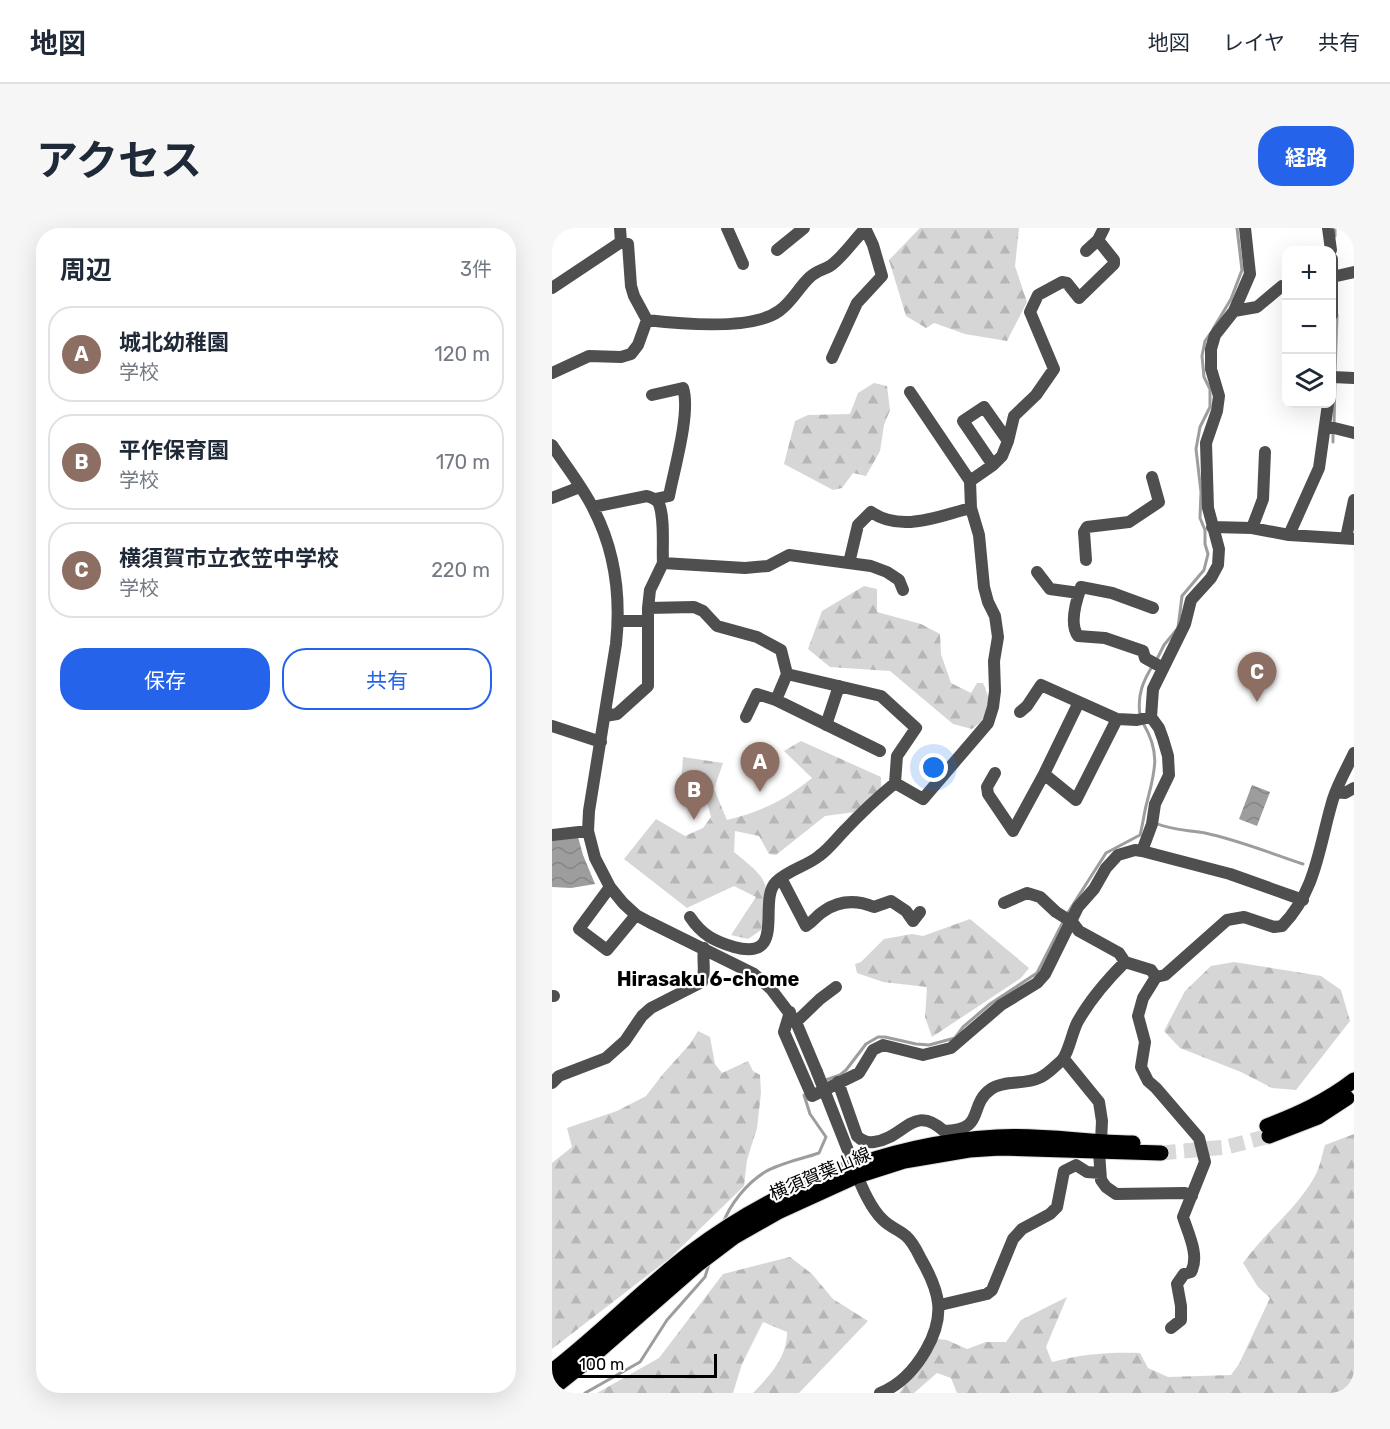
<!DOCTYPE html>
<html lang="ja">
<head>
<meta charset="utf-8">
<style>
	:root { --surface:#fff; --page:#f6f6f7; --text:#1f2937; --muted:#747a83; --line:#e0e1e3; --accent:#2563eb }
	body { margin:0; font-family:Rubik,"Noto Sans JP",sans-serif; background:var(--page); color:var(--text) }
	.controls { position:absolute; right:18px; top:18px; display:grid; overflow:hidden; border-radius:12px; box-shadow:0 6px 24px #0002 }
	.controls button { width:54px; height:54px; display:grid; place-items:center; padding:0; border:0; border-bottom:2px solid var(--line); background:var(--surface); color:var(--text); font:30px sans-serif }
	.scale { position:absolute; left:18px; bottom:15px; width:147px; box-sizing:border-box; padding-left:6px; border:3px solid #000; border-top:0; font-size:16px; line-height:21px; white-space:nowrap; color:#000; -webkit-text-stroke:4px #fff; paint-order:stroke }
	.you { position:absolute; left:382px; top:540px; width:21px; height:21px; margin:-15px; border:4px solid #fff; border-radius:50%; background:#1a73e8; box-shadow:0 0 0 9px #1a73e833 }
	.badge { display:grid; place-items:center; width:39px; height:39px; border-radius:50%; background:var(--accent); color:#fff; font-size:20px; font-weight:700 }
	.pin { position:absolute; translate:-50% -50px; filter:drop-shadow(0 2px 3px #0008) }
	.pin::after { content:''; position:absolute; top:32px; width:21px; height:18px; background:inherit; clip-path:polygon(0 0,100% 0,50% 100%) }
	.list { margin:0; padding:0; list-style:none }
	h2 { display:flex; justify-content:space-between; align-items:center; height:78px; margin:0; padding:0 24px; font-size:26px }
	h2 small { font-size:20px; font-weight:400; color:var(--muted) }
	.list li { display:grid; grid-template-columns:39px 1fr auto; gap:18px; align-items:center; box-sizing:border-box; height:96px; margin:0 12px 12px; padding:0 12px; border:2px solid var(--line); border-radius:24px }
	.list b { display:block; font-size:22px; white-space:nowrap }
	.list p { margin:0; font-size:20px; white-space:nowrap; color:var(--muted) }
	.list em { font-size:20px; font-style:normal; color:var(--muted) }
	.actions { display:flex; gap:12px; padding:18px 24px }
	.actions a { flex:1; padding:14px 0; border:2px solid var(--accent); border-radius:24px; text-align:center; font-size:21px; color:var(--accent) }
	.actions .main { background:var(--accent); color:#fff }
	.icon { flex:none; width:33px; height:33px; fill:none; stroke:currentColor; stroke-width:2; stroke-linecap:round; stroke-linejoin:round }
	.map { position:relative; flex:none; width:802px; height:1165px; overflow:hidden; border-radius:24px }
	header { display:flex; align-items:center; gap:36px; box-sizing:border-box; height:84px; padding:0 30px; background:var(--surface); border-bottom:2px solid var(--line) }
	header strong { font-size:28px }
	nav { display:flex; gap:33px; margin-inline-start:auto; font-size:21px }
	.intro { display:flex; align-items:center; justify-content:space-between; box-sizing:border-box; height:144px; padding:0 36px }
	h1 { margin:0; font-size:42px }
	.button { padding:15px 27px; border-radius:24px; background:var(--accent); color:#fff; font-size:21px; font-weight:700 }
	main { display:flex; gap:36px; padding:0 36px }
	aside { flex:1; background:var(--surface); border-radius:24px; box-shadow:0 6px 24px #0002 }
	.map>svg:first-child { display:block }
	.forest { fill:url(#forest-firs) }
	.water { fill:url(#water-waves) }
	.lines { fill:none; stroke-linecap:round; stroke-linejoin:round }
	.stream { stroke:#9d9d9d; stroke-width:3 }
	.major-tunnel { stroke:#d9d9d9; stroke-width:15; stroke-dasharray:15 8; stroke-linecap:butt }
	.major-casing { stroke:#dbdbdb; stroke-width:17 }
	.minor { stroke:#4f4f4f; stroke-width:12 }
	.major { stroke:#000; stroke-width:15 }
	.minor-bridge { stroke:#4f4f4f; stroke-width:12 }
	.labels { text-anchor:middle; dominant-baseline:central; stroke-width:4.5; stroke-linejoin:round; paint-order:stroke }
	.street-label { font-size:18px; fill:#000; stroke:#fff }
	.neighbourhood-label { font-size:20px; font-weight:bold; fill:#000; stroke:#fff }
</style>
</head>
<body>
<header>
<strong>地図</strong>
<nav><a>地図</a><a>レイヤ</a><a>共有</a></nav>
</header>
<div class="intro"><h1>アクセス</h1><a class="button">経路</a></div>
<main>
<aside>
<h2>周辺<small>3件</small></h2>
<ul class="list">
<li><span class="badge" style="background:#8d6e63">A</span><div><b>城北幼稚園</b><p>学校</p></div><em>120 m</em></li>
<li><span class="badge" style="background:#8d6e63">B</span><div><b>平作保育園</b><p>学校</p></div><em>170 m</em></li>
<li><span class="badge" style="background:#8d6e63">C</span><div><b>横須賀市立衣笠中学校</b><p>学校</p></div><em>220 m</em></li>
</ul>
<div class="actions"><a class="main">保存</a><a>共有</a></div>
</aside>
<div class="map">
<svg width="802" height="1165" viewBox="0 0 802 1165">
	<defs>
		<pattern id="forest-firs" width="22" height="20" patternUnits="userSpaceOnUse" patternTransform="scale(1.5)"><rect width="22" height="20" fill="#d6d6d6"/><path d="M5 1l3.5 6h-7zM16 11l3.5 6h-7z" fill="#b6b6b6"/></pattern>
		<pattern id="water-waves" width="16" height="10" patternUnits="userSpaceOnUse" patternTransform="scale(1.5)"><rect width="16" height="10" fill="#9d9d9d"/><path d="M0 5q4-4 8 0t8 0" fill="none" stroke="#858585"/></pattern>
	</defs>
	<rect width="100%" height="100%" fill="#fff"/>
	<!-- forest -->
	<path class="forest" d="M368,0H467L463,38L475,74L455,113L413,106L382,95L374,100L354,88L337,32Z
		M322,155L335,158L338,182L332,197L328,223L314,248L301,245L290,260L281,262L232,236L243,193L256,187L298,186L306,165Z
		M312,358L325,361V384L369,396L388,406L389,426L399,455L419,465L425,455H431L439,476L429,494L420,501L401,496L338,443L278,439L256,421L270,383Z
		M249,513L329,549V561L303,584L273,588L224,627L217,626L207,608L183,603L182,624C218,653 220,656 209,702L196,711L179,707L204,669L182,658L135,680L72,631L104,591L133,608L151,600L159,589L153,567L129,557L131,529L171,535L162,561L175,592C211,583 231,573 260,550L232,523Z
		M418,691L477,740L469,750L380,809L373,789L375,759L331,754L305,745L303,736L309,734L332,711L360,706L371,708Z
		M682,734L769,748L789,762L798,793L744,862L720,860L689,844L628,820L612,803L633,763L659,738Z
		M146,803L158,809L163,836L170,845L196,833L201,843L208,847L209,865L205,900L195,932L192,958L118,1030L0,1121V935L20,919L15,900L65,883L94,868L111,846L138,816Z
		M802,906V1165H405L399,1150L385,1145L362,1165H347L386,1111L395,1112L415,1121L434,1114H454L469,1092L515,1069L494,1119L500,1134C530,1126 557,1124 588,1125L596,1140L616,1149L679,1147L687,1136L718,1070L706,1059L691,1035C713,1004 745,981 763,948C768,939 770,927 773,917Z
		M238,1029L260,1046L281,1071L316,1093L247,1165H201C218,1147 235,1130 235,1104L211,1094L190,1136L181,1165H45L107,1130L171,1046Z"/>
	<!-- water -->
	<path class="water" d="M700,557L718,564L705,598L687,591Z
		M26,609L31,627L43,656L19,660L0,659V612Z"/>
	<g class="lines">
		<!-- stream -->
		<path class="stream" d="M783,0V8
			M661,101L679,71L690,42L685,0
			M783,146L785,87
			M782,197L783,153
			M781,214V204
			M605,431L612,417L626,400L630,368L652,342L656,326L653,316V302L648,290L649,264L644,221L648,199L658,179V161L652,149L650,128L653,113L658,106
			M588,487C585,467 591,453 601,437
			M603,595C619,602 635,602 653,605C686,612 718,625 751,636
			M515,686L554,625L588,607C591,596 592,585 595,574C603,543 609,525 591,495
			M271,853L288,847L294,842L314,816L326,809H333L364,816L377,817L403,810L411,799L438,776L485,745L512,692
			M171,996C177,977 195,955 213,944C228,935 250,931 267,925L274,909L258,886L252,867L254,866
			M33,1165L88,1134L115,1092L153,1049L157,1036"/>
		<!-- major-tunnel -->
		<path class="major-tunnel" d="M609,925L675,919L717,908"/>
		<defs>
			<path id="major" d="M715,898C746,886 775,873 802,852
				M717,908L766,889L795,870
				M0,1143C48,1106 90,1062 138,1025C225,959 336,915 445,909C490,906 536,915 581,915
				M0,1161L34,1134L145,1037L182,1009L226,984L305,948L352,933L417,922L448,920L609,925"/>
		</defs>
		<!-- major casing -->
		<use href="#major" class="major-casing"/>
		<!-- minor -->
		<path class="minor" d="M68,0L69,14
			M175,0L191,36
			M776,0L779,22
			M225,22L252,0
			M534,23L546,12L552,0
			M780,31V87
			M780,49L802,44
			M0,60L69,14L76,16L79,58L82,68L95,92L86,117L79,126L69,129L37,128L0,145
			M682,83L705,79L730,58H734
			M95,92C129,96 199,103 227,83C240,74 247,59 258,49C264,43 271,42 278,38C289,31 303,11 313,1
			M280,130L305,75L330,48L321,17L313,0
			M780,149L802,150
			M358,164L418,253
			M100,167L131,160C139,184 122,242 117,268L103,271
			M774,198L802,205
			M0,217C13,237 30,258 41,280C63,322 69,369 64,416L37,583L36,603L43,630L58,659L71,675L84,687L97,694L202,746L219,761L244,794L265,844
			M441,237L411,193L432,179L456,213
			M0,270L28,259
			M41,279L95,268C100,270 105,271 107,276C113,291 110,318 111,335L193,340L216,338L237,327L319,338L335,344L347,352L351,362
			M660,299L700,300L737,307L802,311
			M700,300L711,271L713,224
			M737,307L767,240L776,176
			M794,310L802,272
			M534,332L532,304L535,299L577,294L607,274L600,249
			M297,335L306,297L319,284C350,305 386,288 419,280
			M485,344L498,361L527,365
			M96,380L98,362L111,335
			M601,380L560,365L529,359C524,373 517,396 526,408L553,410L591,423L593,430L611,440
			M67,393H95
			M224,472L235,446
			M468,484L475,478L489,457L565,491
			M53,488L65,486L96,458V380L142,379L151,383L165,398L205,409L229,422L235,446L329,468L364,500L345,528L343,555C325,570 309,585 293,602C285,610 277,621 267,628C255,638 236,642 224,654C205,673 236,734 182,719C162,713 150,707 138,689
			M194,489L205,466L224,472L328,523
			M274,497L287,458
			M0,498L49,514
			M443,545L435,559L436,566L461,603L492,546L527,474
			M492,546L524,572L565,491L585,492L599,489
			M343,555L371,571L436,495L441,479L443,463L442,433L446,409L443,388L436,374L432,359L427,307L419,280L418,253L441,237L450,228L456,213L462,188L484,167L502,141L478,84L486,67L510,54L515,55L527,70L562,36V32L546,12
			M784,564L793,565L802,560
			M0,607L36,603
			M590,623L600,596L603,576L617,547L616,528L611,511L607,500L599,489L601,461L633,396L639,372L659,350L666,337L667,321L656,280L654,215L665,183L667,168L659,141V121L663,107L682,83L698,46L693,0
			M229,650L254,698C262,693 265,687 272,683C288,672 305,672 322,679L339,673L354,683L361,693L368,684
			M58,659L27,701L55,722L84,687
			M452,675L475,665L488,669L504,684L520,694L527,703L567,725L573,734L599,742L604,749L591,770L586,788L593,814L589,839L596,853L604,860L647,910L653,934L631,989C636,1005 648,1028 639,1044L632,1046L625,1056L629,1078V1092L619,1100
			M604,749L613,747L675,692L692,689L722,699L730,698C765,662 767,617 781,571C786,555 795,540 802,525
			M0,768H2
			M238,784L232,804L260,868L307,845L321,822L331,817L371,827L399,820L449,777L485,755L493,746L526,679L542,661L554,640L566,627L583,622L590,623L678,646L751,672
			M244,794L268,771L284,759
			M512,831L547,874L550,893L549,913
			M286,854L305,908C310,913 315,915 322,914C353,910 361,875 392,903C435,902 415,878 439,861C452,852 473,857 487,850C495,847 503,838 509,833C516,827 520,805 525,795C537,773 555,752 573,734
			M0,855L7,848L54,830L73,813L90,788L99,780L150,754C154,742 150,733 152,720
			M547,924L549,952L554,959L564,966L633,965L640,968
			M302,940C309,957 318,980 331,992C338,999 347,1002 354,1008C361,1014 365,1023 369,1031C388,1064 394,1087 374,1122C363,1141 349,1157 328,1165
			M388,1077L435,1066L440,1062L461,1011L470,1001L498,986L505,979L512,943L524,937L535,944L548,945"/>
		<!-- major -->
		<use href="#major" class="major"/>
		<!-- minor-bridge -->
		<path class="minor-bridge" d="M265,844L297,925"/>
	</g>
	<g class="labels">
		<!-- street labels -->
		<g class="street-label">
			<text transform="translate(268 946) rotate(-23)">横須賀葉山線</text>
		</g>
		<!-- neighbourhood labels -->
		<g class="neighbourhood-label">
			<text x="156" y="751">Hirasaku 6-chome</text>
		</g>
	</g>
</svg>
<div class="controls">
<button>+</button>
<button>−</button>
<button><svg class="icon" aria-label="layers" viewBox="0 0 24 24"><path d="M12 4l9 5-9 5-9-5zM3 14l9 5 9-5"/></svg></button>
</div>
<div class="scale">100 m</div>
<div class="you"></div>
<div class="pin badge" style="left:208px;top:564px;background:#8d6e63">A</div>
<div class="pin badge" style="left:142px;top:592px;background:#8d6e63">B</div>
<div class="pin badge" style="left:705px;top:474px;background:#8d6e63">C</div>
</div>
</main>
</body>
</html>
